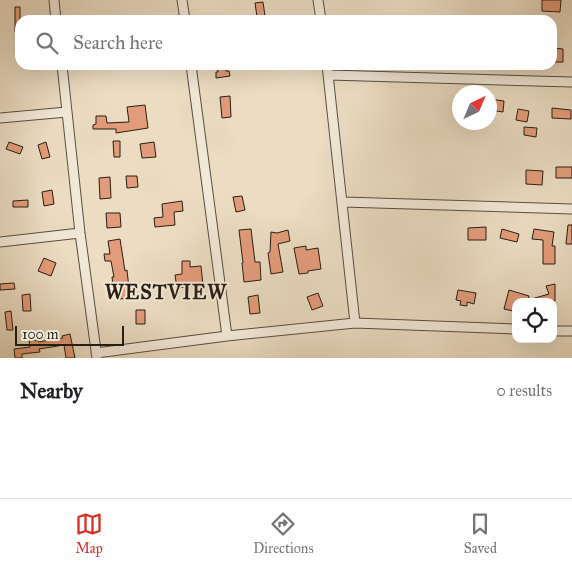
<!DOCTYPE html>
<html lang="en">
<head>
<meta charset="utf-8">
<style>
	:root { --surface:#fff; --page:#f2f2f2; --text:#202124; --muted:#757577; --line:#e0e0e0; --accent:#d93025 }
	body { margin:0; font-family:"IM FELL Great Primer",serif; background:var(--page); color:var(--text) }
	.controls { position:absolute; right:15px; bottom:15px; display:grid; overflow:hidden; border-radius:10px; box-shadow:0 5px 20px #0002 }
	.controls button { width:45px; height:45px; display:grid; place-items:center; padding:0; border:0; border-bottom:1px solid var(--line); background:var(--surface); color:var(--text); font:25px sans-serif }
	.compass { position:absolute; left:452px; top:85px; width:45px; height:45px; border-radius:50%; background:var(--surface); box-shadow:0 5px 20px #0002; rotate:44deg }
	.scale { position:absolute; left:15px; bottom:12px; width:109px; box-sizing:border-box; padding-left:5px; border:2px solid #271e14; border-top:0; font-size:14px; line-height:18px; white-space:nowrap; color:#271e14; -webkit-text-stroke:4px #f2e8d7; paint-order:stroke }
	.list { margin:0; padding:0; list-style:none }
	h2 { display:flex; justify-content:space-between; align-items:center; height:65px; margin:0; padding:0 20px; font-size:21px }
	h2 small { font-size:16px; font-weight:400; color:var(--muted) }
	.icon { flex:none; width:28px; height:28px; fill:none; stroke:currentColor; stroke-width:2; stroke-linecap:round; stroke-linejoin:round }
	.map { position:relative; flex:none; width:572px; height:358px; overflow:hidden }
	.search { position:absolute; background:var(--surface); box-shadow:0 5px 20px #0002; left:15px; right:15px; top:15px; height:55px; display:flex; align-items:center; gap:12px; box-sizing:border-box; padding:0 18px; border-radius:15px; color:var(--muted); font-size:19px }
	.sheet { height:140px; background:var(--surface) }
	nav { display:flex; justify-content:space-around; align-items:center; box-sizing:border-box; height:70px; border-top:1px solid var(--line); background:var(--surface); font-size:14px; color:var(--muted) }
	nav a { display:grid; justify-items:center; gap:2px }
	nav .on { color:var(--accent) }
	.map>svg:first-child { display:block }
	.building { fill:#e39c7b; stroke:#271e14 }
	.lines { fill:none; stroke-linecap:round; stroke-linejoin:round }
	.street-casing { stroke:#584e40; stroke-width:11 }
	.street { stroke:#f2e8d7; stroke-width:9 }
	.labels { text-anchor:middle; dominant-baseline:central; stroke-width:4; stroke-linejoin:round; paint-order:stroke }
	.district-label { font-size:20px; font-weight:bold; letter-spacing:1px; fill:#271e14; stroke:#f2e8d7 }
</style>
</head>
<body>
<div class="map">
<svg width="572" height="358" viewBox="0 0 572 358">
	<rect width="100%" height="100%" fill="#ebdcc2"/>
	<filter id="stains"><feTurbulence type="fractalNoise" baseFrequency=".004" numOctaves="4"/><feColorMatrix values="0 0 0 0 .2 0 0 0 0 .09 0 0 0 0 .02 0 0 0 .5 -.17"/></filter>
	<radialGradient id="worn" r=".72"><stop offset=".6" stop-color="#630" stop-opacity="0"/><stop offset="1" stop-color="#630" stop-opacity=".3"/></radialGradient>
	<!-- building -->
	<path class="building" d="M542,0H561L560,12L542,11Z
		M263,2L265,16L257,17L255,3Z
		M15,7H20V32H15Z
		M552,48L563,49V62H552Z
		M217,65H225L226,71H229L230,76L216,78V72H218Z
		M230,96L231,117L222,118L220,97Z
		M490,99L504,101L503,112L490,110Z
		M145,105L148,128L116,133V129H93V125L96,124V116H106L107,123L129,122L127,107Z
		M552,108L571,110V119L552,118Z
		M518,109L529,111L527,122L516,120Z
		M524,127L537,128L536,137L524,135Z
		M113,141H120V157H114Z
		M9,142L23,147L20,154L6,149Z
		M46,142L50,157L42,159L38,145Z
		M154,142L156,157L142,158L140,144Z
		M556,167H572V178H556Z
		M526,170L543,171L542,185L526,184Z
		M126,176H137L138,187L127,188Z
		M110,177L111,198L100,199L99,178Z
		M52,190L54,204L44,206L42,192Z
		M242,196L245,210L236,212L233,197Z
		M28,200V207H13V201Z
		M182,201L183,211L174,212L175,225L155,227L154,218L163,217L162,204Z
		M106,213H120L121,227L107,228Z
		M568,225H572V244H566Z
		M486,227V240H468V228Z
		M251,229L255,262H260L261,280L244,282L242,263H243L239,230Z
		M502,229L519,234L517,242L500,238Z
		M534,229L554,232L552,246H555V264H543V240L532,239Z
		M288,230L290,241L278,244L283,272L271,274L268,253L270,252L271,232L277,233Z
		M120,239L125,271L127,270L130,298L120,299L118,285H113L112,277H114L111,261H105L104,254H110L108,241Z
		M306,246V250L318,248L321,269L308,271V273L299,274L294,248Z
		M44,258L56,263L51,276L38,271Z
		M182,261H190V267L201,266L203,285L177,288L175,275L182,274Z
		M14,283L15,289L0,290V284Z
		M555,284V301L524,302L517,300L513,311L504,309L509,290L529,296L528,300L549,294L546,286Z
		M458,290L476,293L474,304L467,302V306L460,305L461,301L456,300Z
		M318,293L323,306L312,310L307,297Z
		M30,294L31,311H23L22,295Z
		M258,295L260,313L250,314L248,297Z
		M136,310H145V324H136Z
		M11,311L13,330H7L5,312Z
		M70,334L75,358H66L64,345L39,349L40,352L22,354V358H15L14,349L30,347L29,341L38,340V342L63,338L62,336Z"/>
	<g class="lines">
		<defs>
			<path id="street" d="M54,0L56,20
				M182,0L185,20
				M318,0L321,20
				M62,65L80,233L97,358
				M191,65L227,336
				M327,65L355,323
				M329,75L572,82
				M0,118L67,112
				M343,202L572,209
				M0,242L80,233
				M553,331H572
				M96,353L227,336L355,323L516,329"/>
		</defs>
		<!-- street casing -->
		<use href="#street" class="street-casing"/>
		<!-- street -->
		<use href="#street" class="street"/>
	</g>
	<g class="labels">
		<!-- district labels -->
		<g class="district-label">
			<text x="166" y="292">WESTVIEW</text>
		</g>
	</g>
	<rect width="100%" height="100%" filter="url(#stains)"/>
	<rect width="100%" height="100%" fill="url(#worn)"/>
</svg>
<div class="controls">
<button><svg class="icon" aria-label="locate" viewBox="0 0 24 24"><circle cx="12" cy="12" r="6"/><path d="M12 2v4M12 18v4M2 12h4M18 12h4"/></svg></button>
</div>
<svg class="compass" viewBox="-18 -18 36 36"><path d="M0-13l5 13h-10z" fill="#e53935"/><path d="M0 13l5-13h-10z" fill="#757577"/></svg>
<div class="scale">100 m</div>
<div class="search"><svg class="icon" aria-label="search" viewBox="0 0 24 24"><circle cx="10" cy="10" r="6"/><path d="M15 15l6 6"/></svg>Search here</div>
</div>
<section class="sheet">
<h2>Nearby<small>0 results</small></h2>
<ul class="list">
</ul>
</section>
<nav>
<a class="on"><svg class="icon" aria-label="map" viewBox="0 0 24 24"><path d="M3 6l6-2 6 2 6-2v14l-6 2-6-2-6 2zM9 4v14M15 6v14"/></svg>Map</a>
<a><svg class="icon" aria-label="directions" viewBox="0 0 24 24"><path d="M12 3l9 9-9 9-9-9zM9 14v-3h6M13 9l2 2-2 2"/></svg>Directions</a>
<a><svg class="icon" aria-label="saved" viewBox="0 0 24 24"><path d="M7 4h10v16l-5-4-5 4z"/></svg>Saved</a>
</nav>
</body>
</html>
